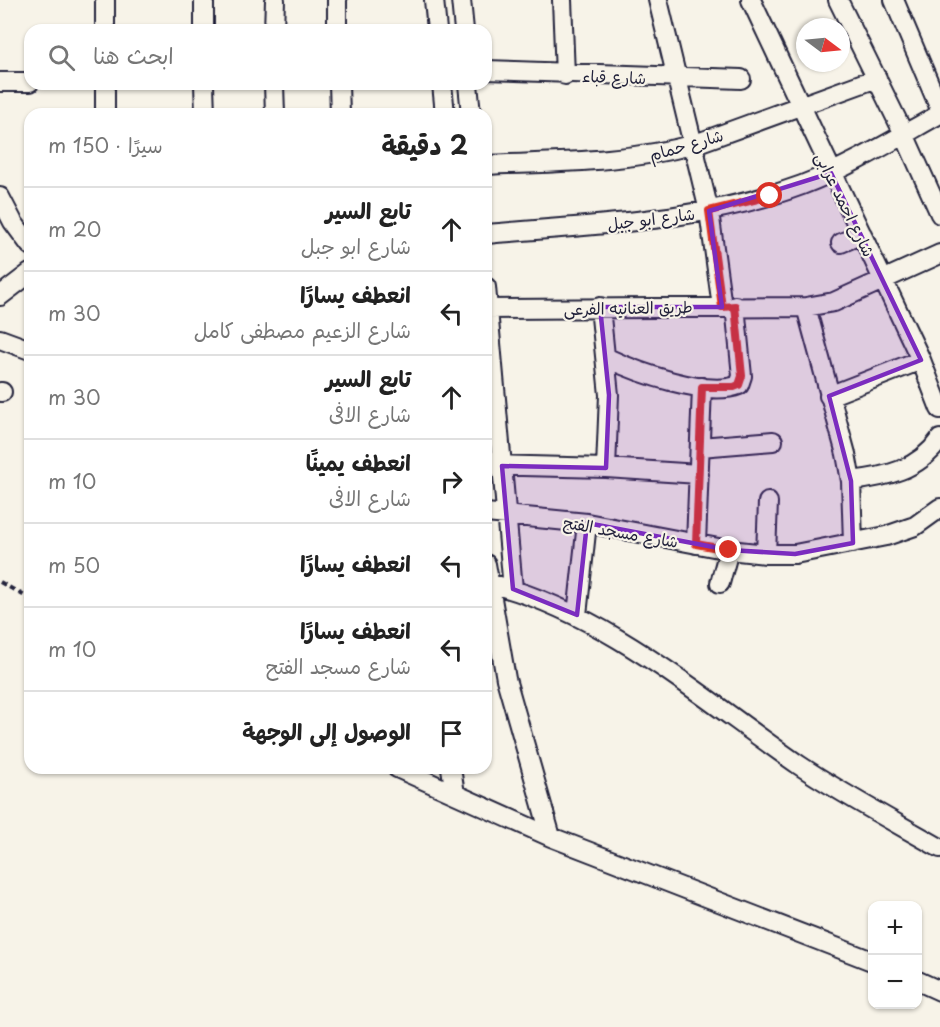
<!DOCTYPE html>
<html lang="ar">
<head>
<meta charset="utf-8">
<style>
	:root { --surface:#fff; --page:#f2f2f2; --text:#222; --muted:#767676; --line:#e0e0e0 }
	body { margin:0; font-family:"Playpen Sans","Playpen Sans Arabic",sans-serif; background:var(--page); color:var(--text); direction:rtl }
	.controls { position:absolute; right:18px; bottom:18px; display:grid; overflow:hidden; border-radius:12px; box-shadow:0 2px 4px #0004 }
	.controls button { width:54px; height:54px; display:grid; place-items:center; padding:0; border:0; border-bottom:2px solid var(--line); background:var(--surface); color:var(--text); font:30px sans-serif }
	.compass { position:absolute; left:796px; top:18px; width:54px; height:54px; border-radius:50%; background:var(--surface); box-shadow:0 2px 4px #0004; rotate:106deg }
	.stop { position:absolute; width:18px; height:18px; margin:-14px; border:4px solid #d93025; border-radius:50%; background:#fff }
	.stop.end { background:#d93025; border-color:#fff; box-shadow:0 2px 6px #0008 }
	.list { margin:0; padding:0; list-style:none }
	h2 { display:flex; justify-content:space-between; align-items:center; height:78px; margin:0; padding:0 24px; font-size:26px }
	h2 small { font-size:20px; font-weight:400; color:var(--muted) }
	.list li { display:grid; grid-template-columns:39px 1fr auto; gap:18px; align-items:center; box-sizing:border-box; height:84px; padding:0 24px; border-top:2px solid var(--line) }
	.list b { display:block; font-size:22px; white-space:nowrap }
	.list p { margin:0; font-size:20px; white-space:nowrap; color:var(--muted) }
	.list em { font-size:20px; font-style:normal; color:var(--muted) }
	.icon { flex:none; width:33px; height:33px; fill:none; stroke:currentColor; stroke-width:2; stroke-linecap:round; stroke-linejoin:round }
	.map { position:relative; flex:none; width:940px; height:1027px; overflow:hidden; direction:ltr }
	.search { position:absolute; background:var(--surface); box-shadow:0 2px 4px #0004; left:24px; top:24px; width:468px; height:66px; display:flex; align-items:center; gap:15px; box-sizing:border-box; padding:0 21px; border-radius:18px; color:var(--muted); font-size:22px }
	.panel { position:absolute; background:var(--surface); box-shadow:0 2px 4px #0004; left:24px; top:108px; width:468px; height:666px; border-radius:18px; direction:rtl }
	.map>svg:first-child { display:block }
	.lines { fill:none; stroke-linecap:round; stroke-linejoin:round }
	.street-casing { stroke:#22223b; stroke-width:22 }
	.path { stroke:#22223b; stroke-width:4; stroke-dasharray:6 4.5; stroke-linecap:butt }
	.street { stroke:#f7f3e8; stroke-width:18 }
	.route { stroke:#d93025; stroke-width:8 }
	.marked { fill:#7b2cbf; fill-opacity:0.2; stroke:#7b2cbf; stroke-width:4.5; stroke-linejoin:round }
	.labels { text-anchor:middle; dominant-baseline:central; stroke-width:4.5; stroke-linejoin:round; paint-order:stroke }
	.street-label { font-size:16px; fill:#22223b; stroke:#f7f3e8 }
</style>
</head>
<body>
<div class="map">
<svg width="940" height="1027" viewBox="0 0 940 1027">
	<rect width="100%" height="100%" fill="#f7f3e8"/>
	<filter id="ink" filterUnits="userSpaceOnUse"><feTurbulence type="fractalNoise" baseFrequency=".0167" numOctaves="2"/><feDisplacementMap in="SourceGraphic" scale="12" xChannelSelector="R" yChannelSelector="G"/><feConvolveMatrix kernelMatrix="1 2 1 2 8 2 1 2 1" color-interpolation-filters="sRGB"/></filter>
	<g filter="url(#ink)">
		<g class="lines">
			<defs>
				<path id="street" d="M105,0V30
					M204,0V30
					M337,0V30
					M434,0L437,30
					M461,0L464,30
					M562,0L565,75
					M658,0L709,211L722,307
					M751,0L921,360L940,409
					M838,0L904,134L940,214
					M894,0L940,109
					M274,30L275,0
					M486,70L741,79
					M0,82H30
					M105,84V114
					M204,84L205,114
					M274,84L275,114
					M339,84L340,114
					M442,84L445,114
					M468,84L471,114
					M486,165C556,162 626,163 695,144L877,78
					M0,197L13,222L30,245
					M486,234C591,225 702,222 802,185C850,167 895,139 940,114
					M841,243L862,234
					M486,287L513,589
					M0,296L30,273
					M600,307L609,395L606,468
					M806,307L846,454L851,481L853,543
					M486,309L806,307L834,302L940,254
					M0,339L30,350
					M607,358C637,372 707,398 739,385L742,376L735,306
					M0,392H2
					M829,396L921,360
					M700,447L773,441
					M486,465L606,468L699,474
					M851,481C885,477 919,470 940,439
					M486,513L587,523L729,550L766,554H795L886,536L915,526L940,508
					M696,544L702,387
					M766,554L768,502
					M486,564L506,679L551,837
					M488,583C604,611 702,698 799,765C844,795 893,821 940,848
					M720,583L729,550
					M577,615L587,523
					M397,768L551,837L872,961
					M451,768L455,794
					M918,981L940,991"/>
			</defs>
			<!-- street casing -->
			<use href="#street" class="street-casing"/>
			<!-- path -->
			<path class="path" d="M0,582L30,599"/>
			<!-- street -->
			<use href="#street" class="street"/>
		</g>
	</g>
	<g class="lines" filter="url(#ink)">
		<!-- route -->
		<path class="route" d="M729,550L696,544L702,387H734L739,385L742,376L735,306L722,307L709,211L770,196"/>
	</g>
	<!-- marked area -->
	<path class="marked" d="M831,173L921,360L829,396L851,481L853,543L795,554L729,550L587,523L577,615L513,589L502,466L606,468L609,395L600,307H722L709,211Z"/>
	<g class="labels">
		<!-- street labels -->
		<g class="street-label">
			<text transform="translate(614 76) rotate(2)">شارع قباء</text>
			<text transform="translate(686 144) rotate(-16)">شارع حمام</text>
			<text transform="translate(846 204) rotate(64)">شارع احمد عرابى</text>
			<text transform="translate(651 218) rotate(-7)">شارع ابو جبل</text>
			<text transform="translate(628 307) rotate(-1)">طريق العنانيه الفرعى</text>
			<text transform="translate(621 531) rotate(10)">شارع مسجد الفتح</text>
		</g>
	</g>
</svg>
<div class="controls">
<button>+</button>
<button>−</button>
</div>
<svg class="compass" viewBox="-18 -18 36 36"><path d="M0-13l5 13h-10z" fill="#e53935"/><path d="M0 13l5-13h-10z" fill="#767676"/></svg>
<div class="stop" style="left:770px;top:196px"></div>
<div class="stop end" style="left:729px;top:550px"></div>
<div class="search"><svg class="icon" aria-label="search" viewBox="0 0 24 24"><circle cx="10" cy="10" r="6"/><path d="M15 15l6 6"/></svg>ابحث هنا</div>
<section class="panel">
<h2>2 دقيقة<small>سيرًا · 150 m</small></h2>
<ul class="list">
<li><svg class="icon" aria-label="ahead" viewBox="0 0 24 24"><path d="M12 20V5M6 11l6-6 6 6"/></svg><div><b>تابع السير</b><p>شارع ابو جبل</p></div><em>20 m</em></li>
<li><svg class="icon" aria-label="left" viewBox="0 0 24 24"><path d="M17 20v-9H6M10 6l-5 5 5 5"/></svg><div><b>انعطف يسارًا</b><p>شارع الزعيم مصطفى كامل</p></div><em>30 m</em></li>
<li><svg class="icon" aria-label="ahead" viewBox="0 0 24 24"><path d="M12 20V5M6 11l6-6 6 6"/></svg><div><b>تابع السير</b><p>شارع الافى</p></div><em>30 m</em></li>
<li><svg class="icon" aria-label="right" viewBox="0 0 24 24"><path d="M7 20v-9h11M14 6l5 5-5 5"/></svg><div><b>انعطف يمينًا</b><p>شارع الافى</p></div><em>10 m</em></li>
<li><svg class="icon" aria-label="left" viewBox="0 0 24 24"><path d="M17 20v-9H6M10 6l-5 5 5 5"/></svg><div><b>انعطف يسارًا</b></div><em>50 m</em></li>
<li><svg class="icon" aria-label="left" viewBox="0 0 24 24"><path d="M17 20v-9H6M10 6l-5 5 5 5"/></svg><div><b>انعطف يسارًا</b><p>شارع مسجد الفتح</p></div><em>10 m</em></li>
<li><svg class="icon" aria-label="arrive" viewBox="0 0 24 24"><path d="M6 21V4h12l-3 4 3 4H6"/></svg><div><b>الوصول إلى الوجهة</b></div></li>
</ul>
</section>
</div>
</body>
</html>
